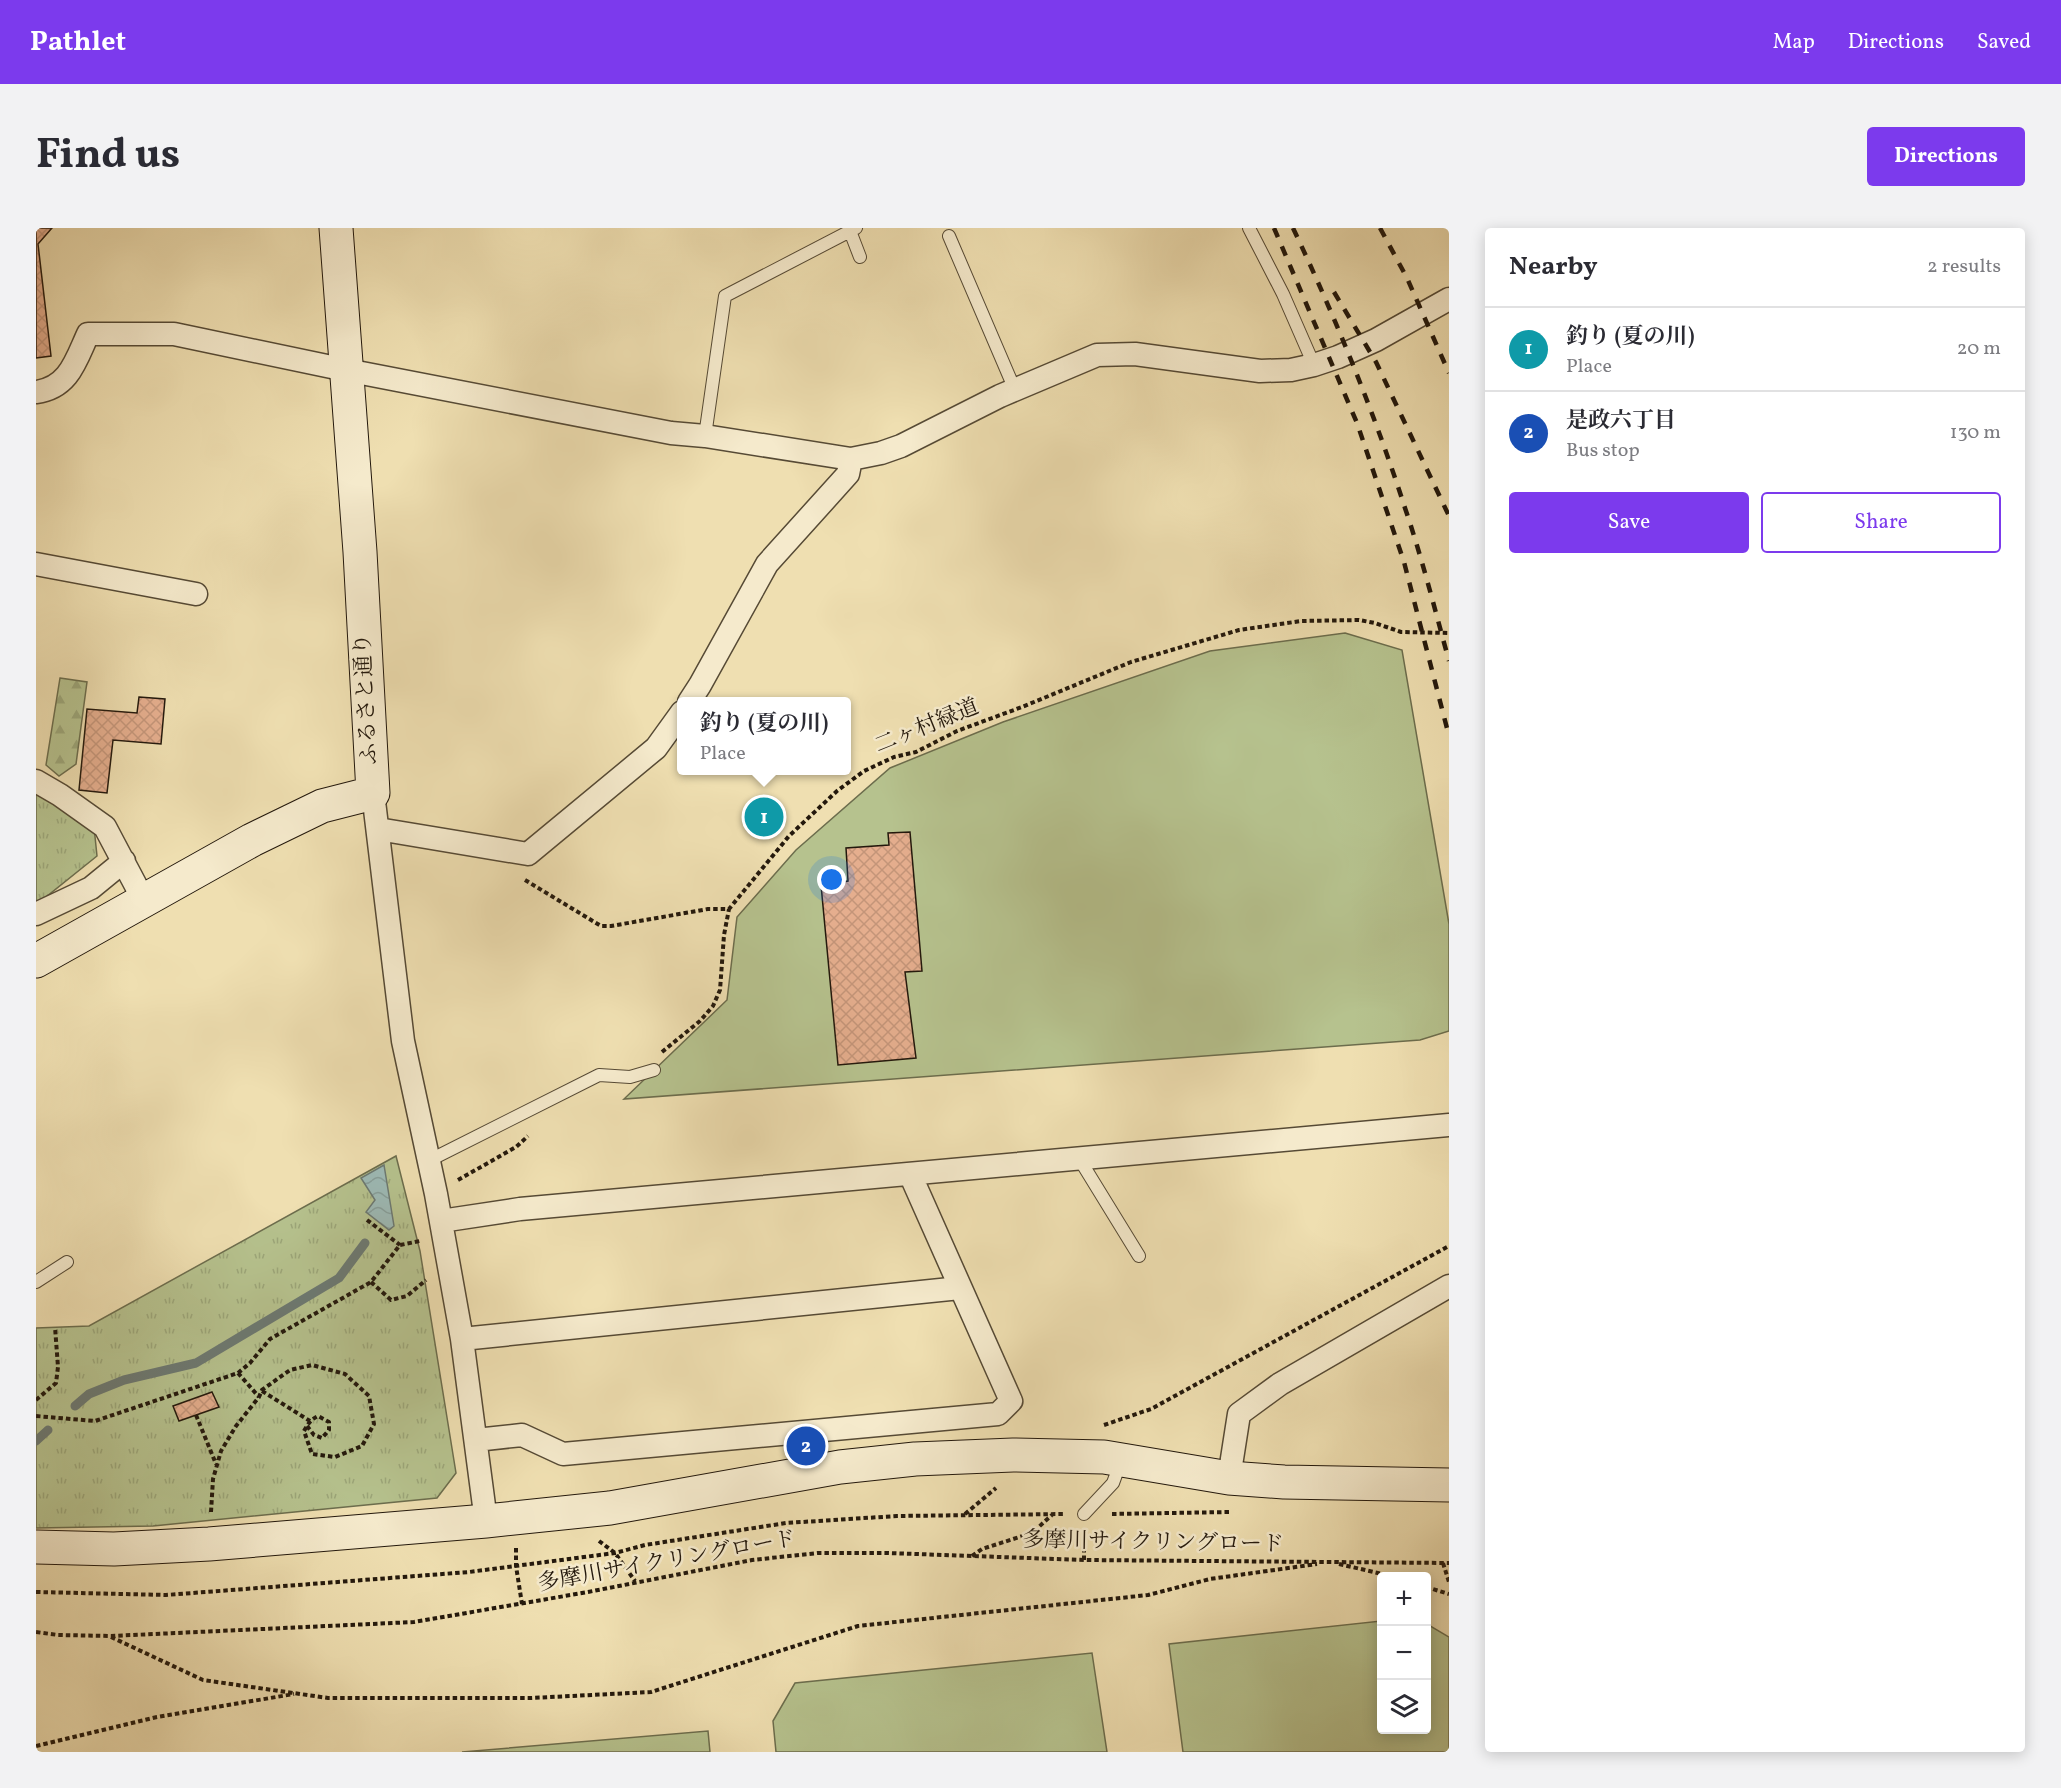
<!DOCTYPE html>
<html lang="en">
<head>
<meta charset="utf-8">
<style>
	:root { --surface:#fff; --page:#f2f2f3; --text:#2b2b33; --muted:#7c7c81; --line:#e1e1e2; --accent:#7c3aed }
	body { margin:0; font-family:Vollkorn,"Noto Serif JP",serif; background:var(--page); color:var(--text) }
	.controls { position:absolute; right:18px; bottom:18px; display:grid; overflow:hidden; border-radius:6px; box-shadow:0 3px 15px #0003 }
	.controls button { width:54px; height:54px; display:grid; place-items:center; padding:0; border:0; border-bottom:2px solid var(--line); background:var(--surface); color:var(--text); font:30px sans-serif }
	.you { position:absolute; left:796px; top:652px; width:21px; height:21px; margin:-15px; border:4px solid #fff; border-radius:50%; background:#1a73e8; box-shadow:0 0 0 9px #1a73e833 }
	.badge { display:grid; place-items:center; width:39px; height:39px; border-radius:50%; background:var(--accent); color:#fff; font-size:20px; font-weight:700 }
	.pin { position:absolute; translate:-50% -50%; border:3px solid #fff; box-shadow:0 2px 6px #0006 }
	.popup { position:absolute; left:641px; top:469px; width:174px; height:78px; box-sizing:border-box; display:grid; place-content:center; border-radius:6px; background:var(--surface); filter:drop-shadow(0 2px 4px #0005); font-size:20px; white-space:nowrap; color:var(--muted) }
	.popup b { font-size:22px; color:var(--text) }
	.popup::after { content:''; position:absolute; left:50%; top:100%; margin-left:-12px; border:12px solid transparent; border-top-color:var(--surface) }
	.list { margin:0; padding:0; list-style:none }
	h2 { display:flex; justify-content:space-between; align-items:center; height:78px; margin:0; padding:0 24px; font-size:26px }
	h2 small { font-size:20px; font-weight:400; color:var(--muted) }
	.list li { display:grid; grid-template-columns:39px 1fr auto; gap:18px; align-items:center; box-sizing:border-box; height:84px; padding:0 24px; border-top:2px solid var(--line) }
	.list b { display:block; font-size:22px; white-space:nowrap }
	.list p { margin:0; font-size:20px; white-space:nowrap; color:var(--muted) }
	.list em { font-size:20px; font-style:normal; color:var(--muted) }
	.actions { display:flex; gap:12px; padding:18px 24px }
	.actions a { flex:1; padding:14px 0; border:2px solid var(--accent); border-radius:6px; text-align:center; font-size:21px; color:var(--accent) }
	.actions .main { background:var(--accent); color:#fff }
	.icon { flex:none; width:33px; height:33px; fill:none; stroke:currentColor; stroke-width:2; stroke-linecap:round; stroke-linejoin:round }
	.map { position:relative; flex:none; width:1413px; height:1524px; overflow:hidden; border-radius:6px }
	header { display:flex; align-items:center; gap:36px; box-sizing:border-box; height:84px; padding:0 30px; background:var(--accent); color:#fff }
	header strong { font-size:28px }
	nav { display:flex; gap:33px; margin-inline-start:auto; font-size:21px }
	.intro { display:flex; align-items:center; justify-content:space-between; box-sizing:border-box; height:144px; padding:0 36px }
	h1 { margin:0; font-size:42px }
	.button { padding:15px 27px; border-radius:6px; background:var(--accent); color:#fff; font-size:21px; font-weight:700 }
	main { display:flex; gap:36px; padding:0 36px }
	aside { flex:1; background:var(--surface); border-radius:6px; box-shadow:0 3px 15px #0003 }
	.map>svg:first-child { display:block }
	.grass { fill:#b6c28e; stroke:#6c6d4d; stroke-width:1.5 }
	.forest { fill:url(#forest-firs); stroke:#6c6d4d; stroke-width:1.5 }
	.park { fill:url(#park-tufts); stroke:#6c6d4d; stroke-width:1.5 }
	.water { fill:url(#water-waves); stroke:#6c7972; stroke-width:1.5 }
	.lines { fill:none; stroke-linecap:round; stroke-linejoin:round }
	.stream { stroke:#6c7972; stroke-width:9 }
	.building { fill:url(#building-cross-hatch); stroke:#23180c; stroke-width:1.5 }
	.lane-casing { stroke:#564a35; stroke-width:14 }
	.street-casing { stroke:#564a35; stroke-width:25 }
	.secondary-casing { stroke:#23180c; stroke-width:35 }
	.path { stroke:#23180c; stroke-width:4; stroke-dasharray:4.5 3; stroke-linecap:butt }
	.lane { stroke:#f5eacc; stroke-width:12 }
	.street { stroke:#f5eacc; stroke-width:22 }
	.secondary { stroke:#f5eacc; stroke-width:33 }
	.rail { stroke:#23180c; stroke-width:4.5; stroke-dasharray:10 10; stroke-linecap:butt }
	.labels { text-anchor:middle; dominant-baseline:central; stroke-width:5; stroke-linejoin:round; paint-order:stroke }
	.street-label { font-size:22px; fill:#23180c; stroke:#f5eacc }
</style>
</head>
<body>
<header>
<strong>Pathlet</strong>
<nav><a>Map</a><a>Directions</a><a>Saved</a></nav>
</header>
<div class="intro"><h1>Find us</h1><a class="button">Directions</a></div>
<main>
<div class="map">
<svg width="1413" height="1524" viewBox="0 0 1413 1524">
	<defs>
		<pattern id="forest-firs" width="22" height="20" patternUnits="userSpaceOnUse" patternTransform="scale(1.5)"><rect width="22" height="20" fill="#b6c28e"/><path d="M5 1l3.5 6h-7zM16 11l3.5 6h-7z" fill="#9ca679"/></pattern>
		<pattern id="park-tufts" width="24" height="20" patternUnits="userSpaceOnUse" patternTransform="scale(1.5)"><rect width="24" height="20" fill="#b6c28e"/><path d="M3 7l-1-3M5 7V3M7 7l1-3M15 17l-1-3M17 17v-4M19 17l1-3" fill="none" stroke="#9ca679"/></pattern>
		<pattern id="water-waves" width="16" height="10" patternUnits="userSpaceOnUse" patternTransform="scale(1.5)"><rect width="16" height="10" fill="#9dbab6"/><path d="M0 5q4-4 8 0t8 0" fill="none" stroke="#879f9b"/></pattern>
		<pattern id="building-cross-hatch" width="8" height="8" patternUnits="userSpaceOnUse" patternTransform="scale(1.5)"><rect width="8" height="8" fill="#e5ae8e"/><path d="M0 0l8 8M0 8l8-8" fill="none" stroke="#c49579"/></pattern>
	</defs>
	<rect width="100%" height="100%" fill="#efdfb1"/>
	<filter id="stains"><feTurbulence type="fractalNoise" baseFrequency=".00333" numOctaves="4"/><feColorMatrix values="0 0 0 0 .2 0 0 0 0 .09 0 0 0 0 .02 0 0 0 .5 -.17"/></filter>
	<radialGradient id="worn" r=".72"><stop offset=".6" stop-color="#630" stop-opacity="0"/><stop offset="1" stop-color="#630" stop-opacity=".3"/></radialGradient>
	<!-- grass -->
	<path class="grass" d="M1309,405L1366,422L1413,696V803L1384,812L588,871L691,772L701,689L760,622L854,540L967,494L1174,423Z
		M1345,1393L1346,1502H1390L1391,1396L1413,1409V1524H1147L1133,1416Z
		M1056,1425L1071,1524H740L737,1493L759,1455Z
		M672,1503L674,1524H426Z"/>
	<!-- forest -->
	<path class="forest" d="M24,450L51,454L40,536L23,548L10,537Z"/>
	<!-- park -->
	<path class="park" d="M0,566L58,599L61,628L0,677Z
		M360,928L384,1023L420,1245L401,1270L117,1298L0,1300V1100L53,1098Z"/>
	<!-- water -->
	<path class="water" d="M348,937L358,998L353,1002L330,984L339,972L325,950Z"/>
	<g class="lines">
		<!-- stream -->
		<path class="stream" d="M39,1178L53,1166L88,1152L160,1135L303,1050L329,1015
			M0,1213L12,1202"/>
	</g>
	<!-- building -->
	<path class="building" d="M0,0H16L2,16L15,128L0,130Z
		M103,469L129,471L125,516L77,512L71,565L43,562L51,481L101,485Z
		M874,604L886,743L869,744L880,830L802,837L785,657L812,653L810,620L853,617L852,605Z
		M176,1164L183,1179L143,1193L137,1178Z"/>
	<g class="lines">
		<defs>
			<path id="lane" d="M1213,0L1247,66L1278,137
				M814,3L824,29
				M913,8L979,162
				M669,208L689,68L820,0
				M1044,932L1103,1028
				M392,933L563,847L594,849L618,842
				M0,1054L31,1034
				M1048,1286L1077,1255L1085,1233"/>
			<path id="street" d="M0,164C33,160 40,132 52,106H138L310,142L635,205L669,208L815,231L845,225L865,218L964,168L1061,127L1099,126L1224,143L1255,142L1278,137L1302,129L1340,112L1413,71
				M0,336L160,366
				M653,474L664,457L731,336L812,246L815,231
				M0,553L24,567L69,599L107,671
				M337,565L367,813L400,966L426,1111L450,1293
				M342,601L492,626L620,520L646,484
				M0,686L55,660L88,633
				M405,993L484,981L1413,897
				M426,1111L924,1060
				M440,1212L486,1207L527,1226L962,1186L975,1173L874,946
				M1193,1250L1203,1186L1244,1156L1413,1058"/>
			<path id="secondary" d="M0,733L216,612L286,578L337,565L324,324L300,0
				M0,1319L78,1321L173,1316L450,1293L574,1280L804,1239L879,1231L977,1227L1068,1229L1193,1250L1248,1254L1413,1257"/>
		</defs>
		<!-- lane casing -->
		<use href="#lane" class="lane-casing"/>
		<!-- street casing -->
		<use href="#street" class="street-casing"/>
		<!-- secondary casing -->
		<use href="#secondary" class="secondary-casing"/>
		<!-- path -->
		<path class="path" d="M489,652L565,698H575L672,681H693L753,608L801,563L828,543L858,529L880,524L921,503L986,479L1095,434L1203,402L1265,393L1323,392L1339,395L1365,404L1413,405
			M626,824L664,793L677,778L684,762L688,707L693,681
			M422,952L480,919L492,908
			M331,992L364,1017
			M335,1054L355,1072L371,1068L390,1052
			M202,1145L223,1169
			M226,1163L274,1193
			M0,1172L20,1155L22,1139L19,1099
			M160,1187L180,1236
			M0,1188L59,1193L202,1145L214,1135L234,1111L335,1054L364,1017L384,1013
			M1068,1197L1115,1181L1413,1018
			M175,1284L177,1251L185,1223L200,1198L223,1169L226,1162L254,1142L276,1137L309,1146L333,1168L338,1196L326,1218L299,1229L276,1226L268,1203C272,1196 274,1192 282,1188L293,1194V1202L286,1210L278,1207L271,1198
			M929,1286L960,1260
			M1076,1286L1194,1284
			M563,1313L579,1325L599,1353
			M480,1320V1338L486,1376
			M936,1328L946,1321L996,1305L1016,1287
			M1048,1332V1306
			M1407,1335L1413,1354
			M1303,1336L1355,1348
			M1390,1359L1413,1366
			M0,1364L130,1367L433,1344L579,1325L609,1317L750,1295L861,1288L1029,1286
			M0,1404L22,1407L75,1408L378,1394L552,1364L716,1332L782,1325H852L1048,1332L1413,1335
			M75,1409L167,1452L292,1470H496L615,1464L822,1398L1112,1367L1174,1351L1281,1336
			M0,1518L121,1489L258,1466"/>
		<!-- lane -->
		<use href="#lane" class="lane"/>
		<!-- street -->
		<use href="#street" class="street"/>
		<!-- secondary -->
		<use href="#secondary" class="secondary"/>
		<!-- rail -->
		<path class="rail" d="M1238,0L1321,195L1368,334L1413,508
			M1257,0C1300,91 1338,184 1369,280C1386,330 1399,382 1413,433
			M1344,0L1371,50L1413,145
			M1298,64L1340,134L1413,288"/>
	</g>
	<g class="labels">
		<!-- street labels -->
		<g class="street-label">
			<text transform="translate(331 471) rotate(-93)">ふるさと通り</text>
			<text transform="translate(891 499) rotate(-22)">二ヶ村緑道</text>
			<text transform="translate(1117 1315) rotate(1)">多摩川サイクリングロード</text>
			<text transform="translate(631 1334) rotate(-10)">多摩川サイクリングロード</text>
		</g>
	</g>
	<rect width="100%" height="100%" filter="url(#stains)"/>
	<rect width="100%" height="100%" fill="url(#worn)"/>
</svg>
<div class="controls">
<button>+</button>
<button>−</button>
<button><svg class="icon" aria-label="layers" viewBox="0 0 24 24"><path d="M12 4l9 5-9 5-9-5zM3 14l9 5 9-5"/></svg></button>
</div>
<div class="you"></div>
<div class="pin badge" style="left:728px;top:589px;background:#0f9aa8">1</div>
<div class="popup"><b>釣り (夏の川)</b>Place</div>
<div class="pin badge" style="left:770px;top:1218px;background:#1a4fb4">2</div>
</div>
<aside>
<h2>Nearby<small>2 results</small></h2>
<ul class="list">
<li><span class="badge" style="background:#0f9aa8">1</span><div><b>釣り (夏の川)</b><p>Place</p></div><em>20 m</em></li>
<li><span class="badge" style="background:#1a4fb4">2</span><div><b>是政六丁目</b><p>Bus stop</p></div><em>130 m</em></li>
</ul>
<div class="actions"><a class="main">Save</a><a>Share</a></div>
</aside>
</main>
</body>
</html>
